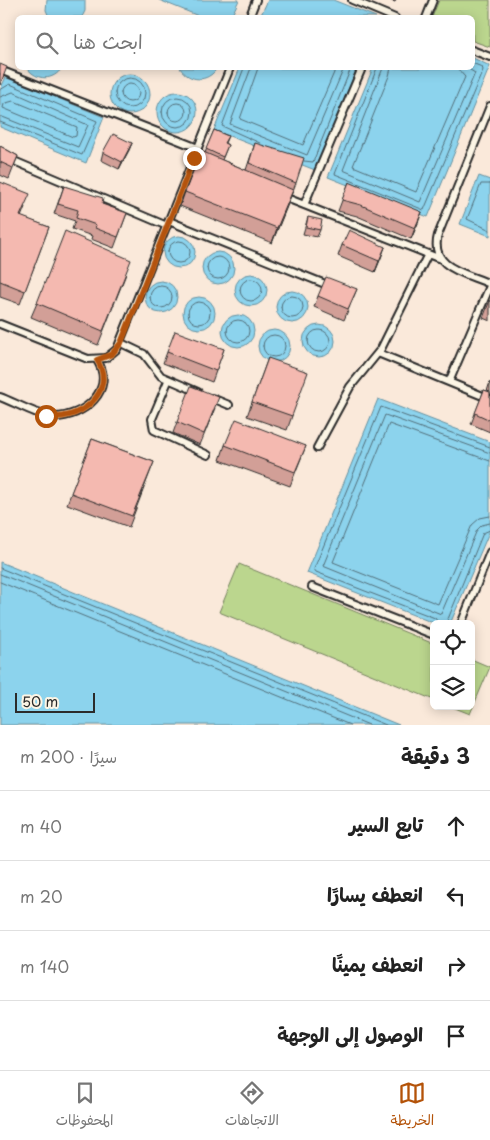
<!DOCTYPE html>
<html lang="ar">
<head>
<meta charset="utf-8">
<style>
	:root { --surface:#fff; --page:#f2f2f2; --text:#222; --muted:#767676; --line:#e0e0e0; --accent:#b45309 }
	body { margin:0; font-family:"Playpen Sans","Playpen Sans Arabic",sans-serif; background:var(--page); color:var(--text); direction:rtl }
	.controls { position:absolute; right:15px; bottom:15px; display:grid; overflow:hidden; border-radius:8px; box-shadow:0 2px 12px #0003 }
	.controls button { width:45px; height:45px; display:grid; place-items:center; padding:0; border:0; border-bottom:1px solid var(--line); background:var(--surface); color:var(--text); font:25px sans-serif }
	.scale { position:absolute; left:15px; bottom:12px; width:80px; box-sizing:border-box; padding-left:5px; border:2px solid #2b2b2b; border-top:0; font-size:14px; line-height:18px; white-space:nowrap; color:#2b2b2b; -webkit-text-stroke:4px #fcf5e5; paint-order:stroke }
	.stop { position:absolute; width:15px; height:15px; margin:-11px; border:4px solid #b45309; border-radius:50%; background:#fff }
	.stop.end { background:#b45309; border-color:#fff; box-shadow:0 1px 5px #0008 }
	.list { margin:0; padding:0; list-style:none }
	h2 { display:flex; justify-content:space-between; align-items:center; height:65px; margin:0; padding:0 20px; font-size:21px }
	h2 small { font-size:16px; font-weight:400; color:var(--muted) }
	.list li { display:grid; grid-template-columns:32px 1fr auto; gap:15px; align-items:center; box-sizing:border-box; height:70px; padding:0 20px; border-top:1px solid var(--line) }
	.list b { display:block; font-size:19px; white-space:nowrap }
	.list em { font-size:16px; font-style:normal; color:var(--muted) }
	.icon { flex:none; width:28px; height:28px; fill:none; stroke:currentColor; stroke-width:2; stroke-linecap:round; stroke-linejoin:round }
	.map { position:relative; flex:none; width:490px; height:725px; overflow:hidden; direction:ltr }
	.search { position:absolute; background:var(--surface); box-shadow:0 2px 12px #0003; left:15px; right:15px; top:15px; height:55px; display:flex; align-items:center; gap:12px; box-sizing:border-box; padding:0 18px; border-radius:8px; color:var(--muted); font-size:19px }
	.sheet { height:345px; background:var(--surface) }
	nav { display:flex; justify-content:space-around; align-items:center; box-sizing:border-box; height:70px; border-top:1px solid var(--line); background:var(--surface); font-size:14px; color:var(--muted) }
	nav a { display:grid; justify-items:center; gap:2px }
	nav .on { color:var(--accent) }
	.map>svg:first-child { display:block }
	.green { fill:#bbd68e; stroke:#73805c }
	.water { fill:#8cd3ed; stroke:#65909f }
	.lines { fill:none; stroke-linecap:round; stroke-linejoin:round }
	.shore { stroke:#526e79; stroke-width:1 }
	.service-casing { stroke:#2b2b2b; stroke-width:10 }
	.service { stroke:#fcf5e5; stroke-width:6 }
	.wall { fill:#d29f97; stroke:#2b2b2b }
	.shaded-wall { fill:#ab827b; stroke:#2b2b2b }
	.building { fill:#f4b9b0; stroke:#2b2b2b }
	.route { stroke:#b45309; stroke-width:6 }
</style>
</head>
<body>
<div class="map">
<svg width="490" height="725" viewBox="0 0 490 725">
	<rect width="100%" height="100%" fill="#fae9da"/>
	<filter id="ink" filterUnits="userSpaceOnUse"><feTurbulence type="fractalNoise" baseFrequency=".02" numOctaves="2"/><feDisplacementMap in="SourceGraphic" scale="10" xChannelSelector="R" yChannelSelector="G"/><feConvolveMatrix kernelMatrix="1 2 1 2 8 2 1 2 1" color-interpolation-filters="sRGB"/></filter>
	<g filter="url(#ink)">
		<!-- green -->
		<path class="green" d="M439,0H490V47L473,41L472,18L432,17Z
			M239,564L434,644V700L219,612Z
			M471,659L490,667L470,714L450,706H471Z"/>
		<!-- water -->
		<path class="water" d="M47,0H85V11L82,17H49L46,10Z
			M159,0H239L231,17H201Z
			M268,0H333L376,17H260Z
			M473,58L490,66L428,217L328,177L373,68H472Z
			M27,68H62C53,81 37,81 27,68Z
			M180,68H217C208,83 189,82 180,68Z
			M240,68H357L315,170L214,130Z
			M110 94a20 20 0 1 1 40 0a20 20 0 1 1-40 0Z
			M6,77L104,117L86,163L0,127V90Z
			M157 112a20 20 0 1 1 40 0a20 20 0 1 1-40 0Z
			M479,176L490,180V236L460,224Z
			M163 252a16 16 0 1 1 32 0a16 16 0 1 1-32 0Z
			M202 268a16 16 0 1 1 32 0a16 16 0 1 1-32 0Z
			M235 290a16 16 0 1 1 32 0a16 16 0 1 1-32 0Z
			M145 297a16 16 0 1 1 32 0a16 16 0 1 1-32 0Z
			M276 307a16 16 0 1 1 32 0a16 16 0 1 1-32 0Z
			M183 313a16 16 0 1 1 32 0a16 16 0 1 1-32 0Z
			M222 331a16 16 0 1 1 32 0a16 16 0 1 1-32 0Z
			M303 341a16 16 0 1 1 32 0a16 16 0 1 1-32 0Z
			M258 346a16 16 0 1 1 32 0a16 16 0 1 1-32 0Z
			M378,399L490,442V530L450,624H436L307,573Z
			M0,562L399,725H0Z"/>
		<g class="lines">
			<!-- shore -->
			<path class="shore" d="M244,68L222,126L260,143
				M251,68L230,124L307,155L344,68
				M258,68L240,119L303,145L336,68
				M377,68L335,174L424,210L483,70L482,67L472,63
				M383,68L343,170L420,202L475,73L467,68
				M391,68L389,76L353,166L416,192L465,77L457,68
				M115 93a15 15 0 1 1 30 0a15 15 0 1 1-30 0Z
				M121 93a9 9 0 1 1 18 0a9 9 0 1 1-18 0Z
				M0,90L10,84L97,121L82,155L0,122
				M0,97L13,92L88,125L78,147L0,116
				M162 112a15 15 0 1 1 30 0a15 15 0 1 1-30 0Z
				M14,101L77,127L76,136L73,137L3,108L4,104Z
				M168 112a9 9 0 1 1 18 0a9 9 0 1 1-18 0Z
				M304,161L313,162L351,68
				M490,184H481L467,219L490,230
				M168 252a11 11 0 1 1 22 0a11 11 0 1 1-22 0Z
				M207 268a11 11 0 1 1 22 0a11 11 0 1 1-22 0Z
				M240 290a11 11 0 1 1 22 0a11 11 0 1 1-22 0Z
				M150 297a11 11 0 1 1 22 0a11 11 0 1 1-22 0Z
				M281 307a11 11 0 1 1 22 0a11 11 0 1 1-22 0Z
				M188 313a11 11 0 1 1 22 0a11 11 0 1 1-22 0Z
				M227 331a11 11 0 1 1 22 0a11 11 0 1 1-22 0Z
				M308 341a11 11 0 1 1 22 0a11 11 0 1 1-22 0Z
				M263 346a11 11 0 1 1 22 0a11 11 0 1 1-22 0Z
				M490,453L385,415L323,566L441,614L477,530L482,525L490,523
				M490,461L389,424L333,562L438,604L472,525L480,518L490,516
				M0,568L386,725
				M0,574L369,725
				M0,582L350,725
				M439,624L435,618L316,572L314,569L381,407L490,447
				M446,624L483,533L490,530"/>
			<defs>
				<path id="service" d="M352,0L395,18
					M249,18L256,0
					M426,18L433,0
					M472,50L490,57
					M0,70L198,148
					M490,106L438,235C429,268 466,273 490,284
					M0,155L167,226
					M284,197L438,258
					M304,205L362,68
					M169,221L330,286
					M0,324L88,359L106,358L117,349L230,68
					M121,343L144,354L161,376L198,392
					M378,353L490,399
					M168,381L152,419L154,430L208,455
					M449,382L490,286
					M0,397C14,402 40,417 54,417C84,417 116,390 97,360
					M212,398L229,405
					M317,448L350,387L381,349L428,254
					M312,587L434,635
					M461,624L490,552"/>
			</defs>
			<!-- service casing -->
			<use href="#service" class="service-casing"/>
			<!-- service -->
			<use href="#service" class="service"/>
		</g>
		<!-- wall -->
		<path class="wall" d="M389,0H396L395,2Z
			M214,130L228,136L225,143L228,145L222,160L246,170L255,143L296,183L272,243L180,206L185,192L205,153Z
			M132,143L129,150L119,169L101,160L103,152Z
			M0,146L18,156L9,179L0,175Z
			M0,182L25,207L21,217L49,227L20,304L0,297Z
			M349,182L418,223L411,239L357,216L338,211Z
			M64,186L102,204L127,213L114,248L91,239L92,236L72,229L75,221L54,214Z
			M308,217L320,230L317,237L303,234Z
			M342,245L385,247L375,272L338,256Z
			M126,274L98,345L31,317L37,303Z
			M357,289L344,320L314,307L318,296Z
			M490,300V321L483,318Z
			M224,349L212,382L163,363L167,352Z
			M268,358L292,416L287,430L247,416Z
			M490,382V432L471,424L484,390L487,391Z
			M215,408L200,445L173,433L177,422Z
			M92,439L154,462L129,527L67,504Z
			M225,445L306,446L290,486L220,460Z"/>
		<!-- shaded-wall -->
		<path class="shaded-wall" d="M132,143L129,150L119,169L122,162Z
			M293,190L288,204L272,243L277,228Z
			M422,212L418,223L411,239L415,228Z
			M385,247L381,258L375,272L379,261Z"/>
		<!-- building -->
		<path class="building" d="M0,64L7,67L0,85Z
			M214,130L228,136L224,143L228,145L223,157L206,149Z
			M113,134L132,143L122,162L103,152Z
			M255,143L304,158L296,183L249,163Z
			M0,146L18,156L13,168L0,162Z
			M201,151L293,190L277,228L185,192Z
			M0,182L30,194L20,216L49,227L25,291L0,281Z
			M349,182L422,212L415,228L361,205L342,200Z
			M64,186L103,198L102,204L127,213L118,237L95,228L96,225L76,218L78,210L58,204Z
			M308,217L322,220L320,230L306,227Z
			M349,230L385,247L379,261L342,245Z
			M65,231L131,260L103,331L37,303Z
			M326,277L357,289L348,309L318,296Z
			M175,331L224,349L216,371L167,352Z
			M268,358L308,372L292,416L252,402Z
			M191,386L219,397L204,434L177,422Z
			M484,390L490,392V420L475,413Z
			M236,419L306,446L295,472L225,445Z
			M92,439L154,462L132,516L71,493Z"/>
	</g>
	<g class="lines" filter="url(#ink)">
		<!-- route -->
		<path class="route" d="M46,416C77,423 118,393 97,360L112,354L121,343L194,158"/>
	</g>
</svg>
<div class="controls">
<button><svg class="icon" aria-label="locate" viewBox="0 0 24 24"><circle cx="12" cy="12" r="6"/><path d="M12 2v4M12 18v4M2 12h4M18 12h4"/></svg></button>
<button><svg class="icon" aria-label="layers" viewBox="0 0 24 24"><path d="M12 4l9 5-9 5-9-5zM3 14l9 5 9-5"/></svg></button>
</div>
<div class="scale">50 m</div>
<div class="stop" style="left:46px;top:416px"></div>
<div class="stop end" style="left:194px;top:158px"></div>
<div class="search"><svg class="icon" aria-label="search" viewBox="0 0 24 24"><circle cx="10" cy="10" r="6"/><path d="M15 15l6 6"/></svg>ابحث هنا</div>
</div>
<section class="sheet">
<h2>3 دقيقة<small>سيرًا · 200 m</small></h2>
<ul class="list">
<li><svg class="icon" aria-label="ahead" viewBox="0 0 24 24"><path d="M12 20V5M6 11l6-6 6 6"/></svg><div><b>تابع السير</b></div><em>40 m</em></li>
<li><svg class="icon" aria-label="left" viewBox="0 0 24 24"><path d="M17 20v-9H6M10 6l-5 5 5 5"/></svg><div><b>انعطف يسارًا</b></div><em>20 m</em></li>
<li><svg class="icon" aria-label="right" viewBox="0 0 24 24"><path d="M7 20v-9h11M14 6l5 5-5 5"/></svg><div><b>انعطف يمينًا</b></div><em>140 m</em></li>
<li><svg class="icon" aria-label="arrive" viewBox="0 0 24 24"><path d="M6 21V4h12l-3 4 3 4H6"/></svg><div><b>الوصول إلى الوجهة</b></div></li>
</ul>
</section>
<nav>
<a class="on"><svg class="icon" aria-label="map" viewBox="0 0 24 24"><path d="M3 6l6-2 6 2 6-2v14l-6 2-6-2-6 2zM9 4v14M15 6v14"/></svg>الخريطة</a>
<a><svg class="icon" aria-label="directions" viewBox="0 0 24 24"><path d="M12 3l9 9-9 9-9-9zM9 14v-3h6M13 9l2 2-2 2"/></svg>الاتجاهات</a>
<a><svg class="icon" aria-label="saved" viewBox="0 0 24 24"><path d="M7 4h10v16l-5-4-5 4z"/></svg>المحفوظات</a>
</nav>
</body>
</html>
